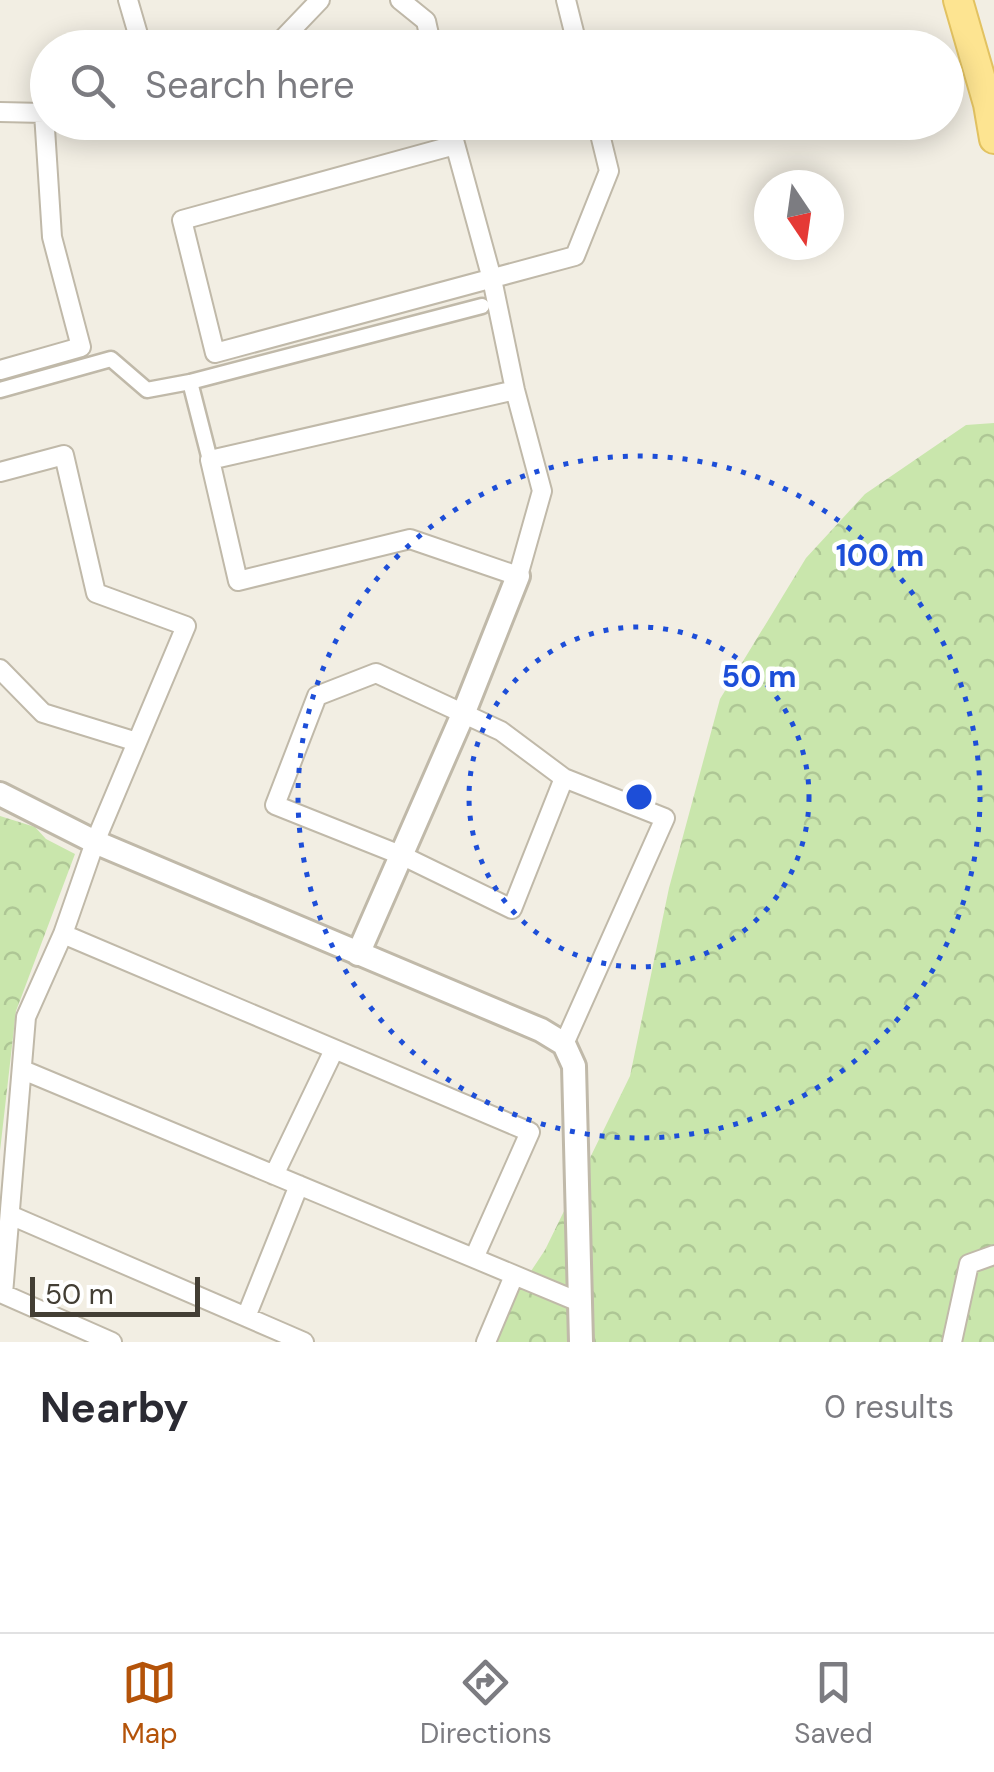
<!DOCTYPE html>
<html lang="en">
<head>
<meta charset="utf-8">
<style>
	:root { --surface:#fff; --page:#f2f2f3; --text:#2b2b33; --muted:#7c7c81; --line:#e1e1e2; --accent:#b45309 }
	body { margin:0; font-family:"DM Sans",sans-serif; background:var(--page); color:var(--text) }
	.compass { position:absolute; left:754px; top:170px; width:90px; height:90px; border-radius:50%; background:var(--surface); box-shadow:0 5px 25px #0003; rotate:167deg }
	.scale { position:absolute; left:30px; bottom:25px; width:170px; box-sizing:border-box; padding-left:10px; border:5px solid #433e34; border-top:0; font-size:28px; line-height:35px; white-space:nowrap; color:#433e34; -webkit-text-stroke:8px #fff; paint-order:stroke }
	.list { margin:0; padding:0; list-style:none }
	h2 { display:flex; justify-content:space-between; align-items:center; height:130px; margin:0; padding:0 40px; font-size:42px }
	h2 small { font-size:32px; font-weight:400; color:var(--muted) }
	.icon { flex:none; width:55px; height:55px; fill:none; stroke:currentColor; stroke-width:2; stroke-linecap:round; stroke-linejoin:round }
	.map { position:relative; flex:none; width:994px; height:1342px; overflow:hidden }
	.search { position:absolute; background:var(--surface); box-shadow:0 5px 25px #0003; left:30px; right:30px; top:30px; height:110px; display:flex; align-items:center; gap:25px; box-sizing:border-box; padding:0 35px; border-radius:55px; color:var(--muted); font-size:38px }
	.sheet { height:290px; background:var(--surface) }
	nav { display:flex; justify-content:space-around; align-items:center; box-sizing:border-box; height:140px; border-top:2px solid var(--line); background:var(--surface); font-size:28px; color:var(--muted) }
	nav a { display:grid; justify-items:center; gap:5px }
	nav .on { color:var(--accent) }
	.map>svg:first-child { display:block }
	.forest { fill:url(#forest-crowns) }
	.lines { fill:none; stroke-linecap:round; stroke-linejoin:round }
	.pedestrian-casing { stroke:#c0b9a9; stroke-width:19 }
	.minor-casing { stroke:#c0b9a9; stroke-width:22 }
	.tertiary-casing { stroke:#c0b9a9; stroke-width:28 }
	.primary-casing { stroke:#e2c261; stroke-width:32 }
	.pedestrian { stroke:#fff; stroke-width:14 }
	.minor { stroke:#fff; stroke-width:18 }
	.tertiary { stroke:#fff; stroke-width:22 }
	.primary { stroke:#fde491; stroke-width:28 }
	.ring { fill:none; stroke:#1d4ed8; stroke-width:5; stroke-dasharray:5 10 }
	.centre { fill:#1d4ed8; stroke:#fff; stroke-width:5 }
	.ring-label { font-size:30px; text-anchor:middle; font-weight:bold; fill:#1d4ed8; stroke:#fff; stroke-width:9; stroke-linejoin:round; paint-order:stroke }
</style>
</head>
<body>
<div class="map">
<svg width="994" height="1342" viewBox="0 0 994 1342">
	<defs>
		<pattern id="forest-crowns" width="20" height="18" patternUnits="userSpaceOnUse" patternTransform="scale(2.5)"><rect width="20" height="18" fill="#c9e6ac"/><path d="M2 6a3 3 0 1 1 6 0M12 15a3 3 0 1 1 6 0" fill="none" stroke="#aec695"/></pattern>
	</defs>
	<rect width="100%" height="100%" fill="#f2eee3"/>
	<!-- forest -->
	<path class="forest" d="M994,423V1342H484L545,1250L630,1076L669,888L720,699L806,558L865,494L966,425Z
		M0,816L35,827L46,839L75,854L16,1011L0,1151Z"/>
	<g class="lines">
		<defs>
			<path id="pedestrian" d="M190,382L210,460
				M0,390L111,359L147,390L190,382L482,306"/>
			<path id="minor" d="M128,0L142,48
				M400,0L426,21L432,48
				M566,0L578,48
				M274,48L320,0
				M0,112L44,113L52,237L81,347L0,370
				M449,122L492,279L515,390L542,491L518,576L410,539L238,581L210,460L515,390
				M455,145L182,220L215,353L575,256L609,171L597,122
				M0,472L64,455L96,593L186,626L95,842L63,934L26,1017L3,1294L112,1342
				M0,669L43,713L137,742
				M376,673L501,731L564,778L512,909L403,856L275,805L317,696Z
				M564,778L665,818L564,1044
				M63,934L530,1132L474,1258
				M23,1070L579,1302
				M274,1175L334,1050
				M10,1215L304,1342
				M246,1317L299,1185
				M486,1342L513,1278
				M952,1342L969,1264L994,1255"/>
			<path id="tertiary" d="M0,794L95,842L541,1030L564,1044L574,1066L581,1342
				M358,954L464,712L518,576"/>
			<path id="primary" d="M958,0L988,104L994,139"/>
		</defs>
		<!-- pedestrian casing -->
		<use href="#pedestrian" class="pedestrian-casing"/>
		<!-- minor casing -->
		<use href="#minor" class="minor-casing"/>
		<!-- tertiary casing -->
		<use href="#tertiary" class="tertiary-casing"/>
		<!-- primary casing -->
		<use href="#primary" class="primary-casing"/>
		<!-- pedestrian -->
		<use href="#pedestrian" class="pedestrian"/>
		<!-- minor -->
		<use href="#minor" class="minor"/>
		<!-- tertiary -->
		<use href="#tertiary" class="tertiary"/>
		<!-- primary -->
		<use href="#primary" class="primary"/>
	</g>
	<!-- distance rings -->
	<g class="ring">
		<circle cx="639" cy="797" r="170"/>
		<circle cx="639" cy="797" r="341"/>
	</g>
	<circle cx="639" cy="797" r="15" class="centre"/>
	<g class="ring-label">
		<text x="880" y="566">100 m</text>
		<text x="759" y="687">50 m</text>
	</g>
</svg>
<svg class="compass" viewBox="-18 -18 36 36"><path d="M0-13l5 13h-10z" fill="#e53935"/><path d="M0 13l5-13h-10z" fill="#7c7c81"/></svg>
<div class="scale">50 m</div>
<div class="search"><svg class="icon" aria-label="search" viewBox="0 0 24 24"><circle cx="10" cy="10" r="6"/><path d="M15 15l6 6"/></svg>Search here</div>
</div>
<section class="sheet">
<h2>Nearby<small>0 results</small></h2>
<ul class="list">
</ul>
</section>
<nav>
<a class="on"><svg class="icon" aria-label="map" viewBox="0 0 24 24"><path d="M3 6l6-2 6 2 6-2v14l-6 2-6-2-6 2zM9 4v14M15 6v14"/></svg>Map</a>
<a><svg class="icon" aria-label="directions" viewBox="0 0 24 24"><path d="M12 3l9 9-9 9-9-9zM9 14v-3h6M13 9l2 2-2 2"/></svg>Directions</a>
<a><svg class="icon" aria-label="saved" viewBox="0 0 24 24"><path d="M7 4h10v16l-5-4-5 4z"/></svg>Saved</a>
</nav>
</body>
</html>
